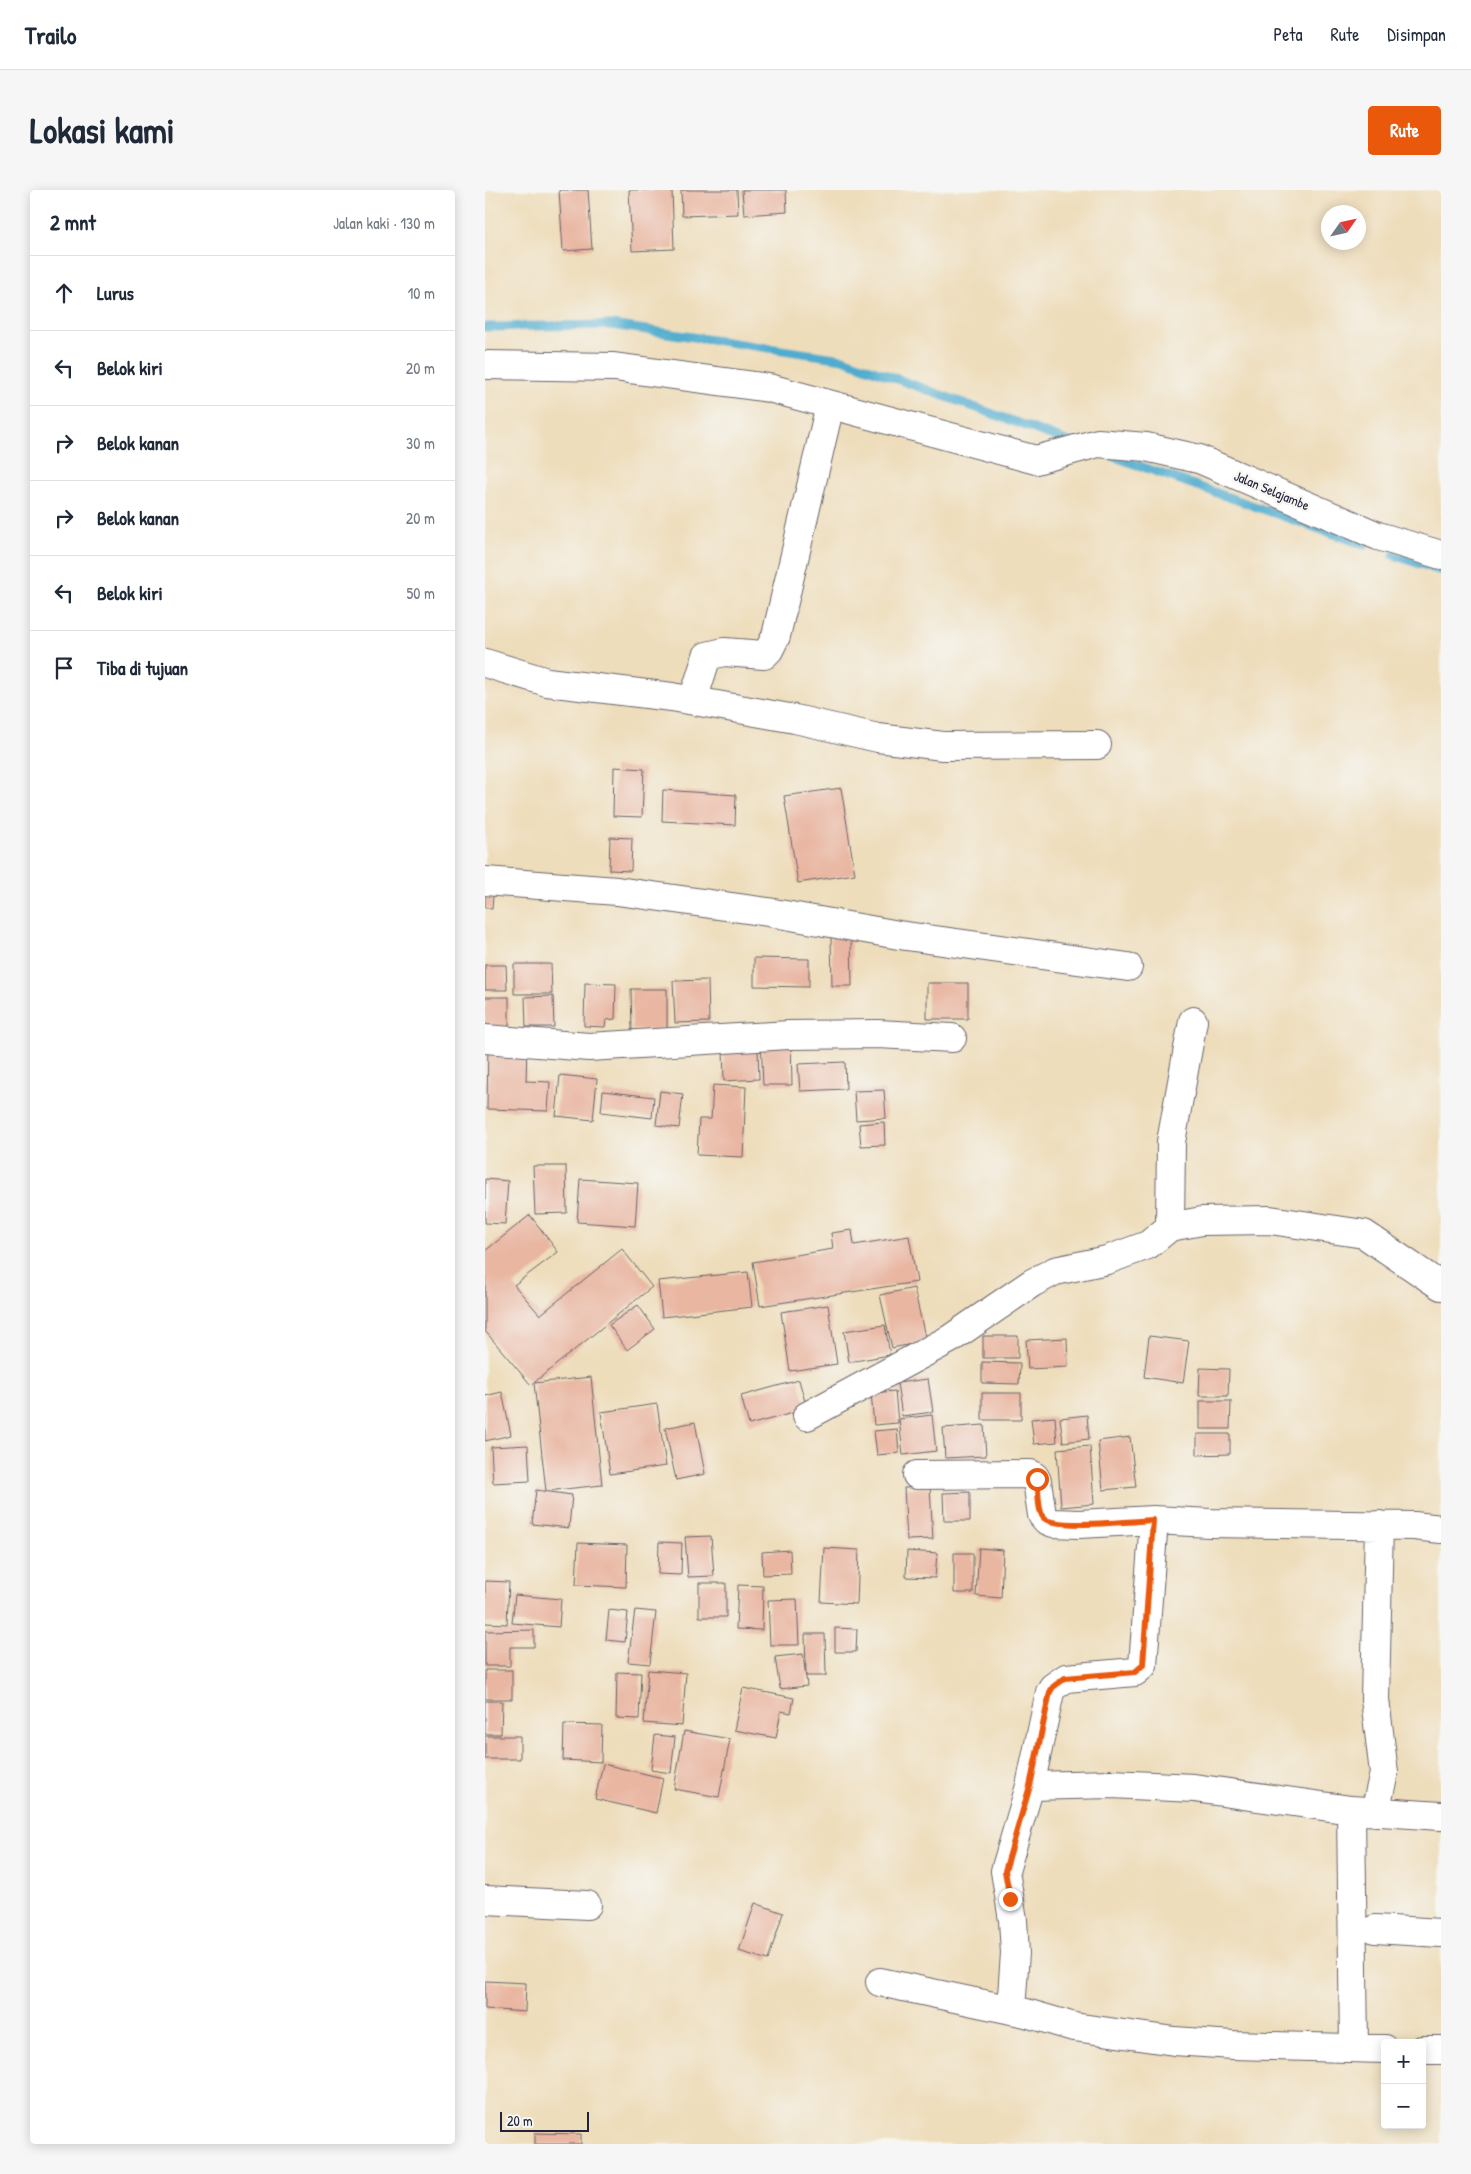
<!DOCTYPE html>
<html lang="id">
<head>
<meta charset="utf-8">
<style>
	:root { --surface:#fff; --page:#f6f6f7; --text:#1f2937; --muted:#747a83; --line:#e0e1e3; --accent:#ea580c }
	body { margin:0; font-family:"Patrick Hand",sans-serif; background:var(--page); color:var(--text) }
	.controls { position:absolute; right:15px; bottom:15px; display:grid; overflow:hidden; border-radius:5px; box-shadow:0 2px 12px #0003 }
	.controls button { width:45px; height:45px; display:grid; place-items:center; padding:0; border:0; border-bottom:1px solid var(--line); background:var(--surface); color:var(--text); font:25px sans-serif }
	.compass { position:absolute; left:836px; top:15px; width:45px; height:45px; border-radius:50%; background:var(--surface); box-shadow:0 2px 12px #0003; rotate:56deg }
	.scale { position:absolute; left:15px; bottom:12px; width:89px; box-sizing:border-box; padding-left:5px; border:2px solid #22223b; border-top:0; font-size:14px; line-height:18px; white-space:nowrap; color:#22223b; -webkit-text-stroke:4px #f6f6f2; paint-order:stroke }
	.stop { position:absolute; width:15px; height:15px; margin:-11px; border:4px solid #ea580c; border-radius:50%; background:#fff }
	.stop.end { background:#ea580c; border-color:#fff; box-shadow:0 1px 5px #0008 }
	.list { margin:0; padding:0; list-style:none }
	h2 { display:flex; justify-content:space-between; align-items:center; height:65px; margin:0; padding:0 20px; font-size:21px }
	h2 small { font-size:16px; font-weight:400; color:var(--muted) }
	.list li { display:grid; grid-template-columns:32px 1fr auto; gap:15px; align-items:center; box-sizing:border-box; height:75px; padding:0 20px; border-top:1px solid var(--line) }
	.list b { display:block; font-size:19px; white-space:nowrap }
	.list em { font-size:16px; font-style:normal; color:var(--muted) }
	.icon { flex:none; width:28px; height:28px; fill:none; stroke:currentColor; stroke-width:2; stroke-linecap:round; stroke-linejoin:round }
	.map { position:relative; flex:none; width:956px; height:1954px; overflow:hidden; border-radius:5px }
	header { display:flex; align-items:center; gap:30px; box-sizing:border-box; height:70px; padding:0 25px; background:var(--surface); border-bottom:1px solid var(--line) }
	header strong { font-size:24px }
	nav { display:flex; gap:28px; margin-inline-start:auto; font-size:18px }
	.intro { display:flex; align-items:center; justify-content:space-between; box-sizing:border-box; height:120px; padding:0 30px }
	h1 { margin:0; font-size:35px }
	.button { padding:12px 22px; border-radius:5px; background:var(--accent); color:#fff; font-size:18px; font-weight:700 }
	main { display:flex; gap:30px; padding:0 30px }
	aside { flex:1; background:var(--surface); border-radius:5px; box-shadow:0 2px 12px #0003 }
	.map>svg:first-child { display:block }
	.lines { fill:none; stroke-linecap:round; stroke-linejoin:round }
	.stream { stroke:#50acce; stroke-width:9 }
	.building { fill:#e9b6a1 }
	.street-casing { stroke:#696368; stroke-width:30 }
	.secondary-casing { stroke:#696368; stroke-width:30 }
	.street { stroke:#fff; stroke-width:28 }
	.secondary { stroke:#fff; stroke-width:28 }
	.route { stroke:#ea580c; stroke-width:6 }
	.labels { text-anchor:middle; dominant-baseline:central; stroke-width:5; stroke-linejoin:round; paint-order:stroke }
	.street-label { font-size:14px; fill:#22223b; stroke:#f6f6f2 }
</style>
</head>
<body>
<header>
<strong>Trailo</strong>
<nav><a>Peta</a><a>Rute</a><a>Disimpan</a></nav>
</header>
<div class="intro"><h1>Lokasi kami</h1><a class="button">Rute</a></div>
<main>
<aside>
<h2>2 mnt<small>Jalan kaki · 130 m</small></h2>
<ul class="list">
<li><svg class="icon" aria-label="ahead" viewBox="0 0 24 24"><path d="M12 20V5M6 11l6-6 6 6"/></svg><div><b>Lurus</b></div><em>10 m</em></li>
<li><svg class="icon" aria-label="left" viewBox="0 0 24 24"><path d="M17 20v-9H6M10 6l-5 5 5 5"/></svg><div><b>Belok kiri</b></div><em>20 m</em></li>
<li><svg class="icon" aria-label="right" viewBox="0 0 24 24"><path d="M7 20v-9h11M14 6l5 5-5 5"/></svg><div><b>Belok kanan</b></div><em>30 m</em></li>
<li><svg class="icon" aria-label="right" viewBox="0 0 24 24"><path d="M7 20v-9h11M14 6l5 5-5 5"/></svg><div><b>Belok kanan</b></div><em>20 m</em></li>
<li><svg class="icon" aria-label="left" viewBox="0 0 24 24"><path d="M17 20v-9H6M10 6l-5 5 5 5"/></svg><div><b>Belok kiri</b></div><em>50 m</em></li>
<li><svg class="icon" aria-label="arrive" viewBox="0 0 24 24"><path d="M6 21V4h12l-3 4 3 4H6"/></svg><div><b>Tiba di tujuan</b></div></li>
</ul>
</aside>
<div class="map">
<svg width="956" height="1954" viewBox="0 0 956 1954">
	<rect width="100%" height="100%" fill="#f6f6f2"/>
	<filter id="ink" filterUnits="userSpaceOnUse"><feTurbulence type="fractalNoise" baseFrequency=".02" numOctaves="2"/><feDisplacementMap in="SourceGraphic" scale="10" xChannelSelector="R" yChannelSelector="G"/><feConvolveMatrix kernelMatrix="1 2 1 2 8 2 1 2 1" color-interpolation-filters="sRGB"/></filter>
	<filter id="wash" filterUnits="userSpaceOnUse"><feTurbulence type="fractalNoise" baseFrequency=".0096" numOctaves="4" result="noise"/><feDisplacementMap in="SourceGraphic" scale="20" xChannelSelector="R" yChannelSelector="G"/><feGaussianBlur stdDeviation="1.12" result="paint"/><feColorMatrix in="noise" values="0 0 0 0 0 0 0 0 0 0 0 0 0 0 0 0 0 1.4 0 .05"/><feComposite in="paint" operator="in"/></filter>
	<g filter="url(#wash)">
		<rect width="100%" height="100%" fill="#edb"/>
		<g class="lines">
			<!-- stream -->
			<path class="stream" d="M0,137L127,135L358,169L587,253
				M621,264L880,355
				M909,365L956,381"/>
		</g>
		<g id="blocks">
			<!-- building -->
			<path class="building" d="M74,0H103L107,59L78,61Z
				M144,0H187L189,59L147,61Z
				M196,0H252L253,24L197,26Z
				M257,0H301L302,22L259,25Z
				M129,577L159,579L157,627L128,626Z
				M356,598L370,684L313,693L299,606Z
				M178,600L251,605L250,635L177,631Z
				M125,647L147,648L146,681L124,680Z
				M0,694H9L7,719L0,718Z
				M346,746H366L367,796H347Z
				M269,768L324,769V797L269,796Z
				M29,774H66L67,804H29Z
				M0,775H21L22,800H0Z
				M223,790L224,832L190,833L188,791Z
				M100,793L131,794L130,829L121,830L120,837L99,836Z
				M442,793H483V829H442Z
				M146,799H182V839L147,840Z
				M68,806L69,837H41L40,807Z
				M0,807H24V840H0Z
				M306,848L307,895H278L276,849Z
				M3,854H42L41,891L65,892L63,921L2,919Z
				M273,859L274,889L239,891L238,860Z
				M360,872L361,899L315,901L313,874Z
				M75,885L112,889L108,930L71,926Z
				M228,895L261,897L258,967L212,965L214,929H226Z
				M399,900L401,928L371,930L369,901Z
				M118,901L169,907L167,928L116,922Z
				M175,901L198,904L194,938L171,935Z
				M399,932L400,955L376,956L374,934Z
				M48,976H81L82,1023L50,1024Z
				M0,989L23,991L20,1034L0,1033Z
				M95,989L153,993L150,1036L92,1032Z
				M45,1025L73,1062L29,1095L55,1125L137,1059L167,1097L46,1195L0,1141V1061Z
				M367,1040L369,1055L424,1046L432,1092L275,1116L268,1072L348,1059L346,1043Z
				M263,1082L267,1117L177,1127L173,1091Z
				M429,1098L441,1151L407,1158L395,1105Z
				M153,1115L170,1139L142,1160L124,1135Z
				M343,1115L352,1174L305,1181L296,1122Z
				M400,1135L405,1165L364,1172L359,1141Z
				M498,1146H533V1168H498Z
				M664,1146L704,1151L698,1193L659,1187Z
				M582,1148L583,1177L543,1179L541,1150Z
				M497,1172L535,1173L534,1194L497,1193Z
				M715,1178L744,1179L743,1206H714Z
				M106,1187L117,1295L61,1301L49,1193Z
				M443,1189L448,1222L417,1226L412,1193Z
				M314,1190L322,1219L264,1235L256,1206Z
				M410,1201L413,1233L389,1235L386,1203Z
				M17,1202L26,1245L0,1251V1206Z
				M497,1203H536V1230H497Z
				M715,1211H746L745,1239H715Z
				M172,1214L181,1276L125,1284L116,1222Z
				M447,1225L451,1261L418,1265L414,1229Z
				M602,1225L604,1249L578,1252L575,1228Z
				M570,1227L572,1252L549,1254L546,1229Z
				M210,1232L220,1284L191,1290L180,1238Z
				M499,1235L501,1266L460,1268L458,1238Z
				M412,1239L414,1263L392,1265L389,1241Z
				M712,1244H745V1264L712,1265Z
				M645,1247L651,1297L618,1300L613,1251Z
				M43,1255L45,1291L8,1293L6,1257Z
				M605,1256L609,1314L576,1317L572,1259Z
				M445,1297L448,1349L422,1350L419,1298Z
				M51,1300L87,1305L84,1338L47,1334Z
				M485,1302V1331H459L458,1303Z
				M226,1346L229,1386L203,1387L200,1347Z
				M174,1352L197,1353L196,1385L173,1384Z
				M93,1353L142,1355L141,1397L91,1395Z
				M339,1358L374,1360L372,1414L336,1412Z
				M494,1358L518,1360L516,1408L491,1406Z
				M305,1360L306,1384L278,1385L277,1362Z
				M422,1361L452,1363L450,1388L421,1387Z
				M469,1363H488V1403H469Z
				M0,1391L24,1392L22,1434L0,1433Z
				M214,1393H241V1427H214Z
				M253,1395L278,1396L277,1440L251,1439Z
				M30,1405L76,1409L74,1437L27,1433Z
				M312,1409L314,1455H285L283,1410Z
				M124,1420L143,1422L140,1452L121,1450Z
				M150,1420L171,1422L165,1474L143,1472Z
				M350,1438L372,1439L371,1462H350Z
				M49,1440V1457H25V1476H0V1441Z
				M320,1444H340L341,1486H321Z
				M318,1464L322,1496L295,1499L290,1467Z
				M0,1480H27V1509H0Z
				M163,1480L201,1483L197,1536L159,1533Z
				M132,1482L156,1483L154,1529L131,1528Z
				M258,1498L309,1508L306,1523L296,1521L291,1548L249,1540Z
				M0,1511H17L16,1544H0Z
				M79,1534L117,1535L116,1572L78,1570Z
				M199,1541L245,1549L234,1607L189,1599Z
				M170,1545L190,1547L186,1583L166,1580Z
				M0,1546H35V1569H0Z
				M118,1574L178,1588L171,1623L110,1609Z
				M270,1713L298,1723L283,1770L254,1761Z
				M0,1791L41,1793L40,1822L0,1819Z
				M50,1943L96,1944V1954H50Z"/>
		</g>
	</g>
	<g filter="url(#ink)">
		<use href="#blocks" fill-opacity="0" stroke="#696368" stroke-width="1"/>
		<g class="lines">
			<defs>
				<path id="street" d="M0,473L62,492L187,507L310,529L393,548L458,556L612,555
					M208,510L222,466L239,462L279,465L284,460L291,446L345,215
					M0,691L132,701L283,722L414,745L643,777
					M0,849L104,857L304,845L393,844L467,848
					M685,1037L686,952L708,831
					M322,1226L465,1149L547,1093L570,1081L622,1070L663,1055L685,1037L717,1031L785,1030L879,1044L956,1096
					M432,1285L546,1284L550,1287L552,1291L557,1325L561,1330L568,1333L594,1334L669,1330L725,1333L929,1336L956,1339
					M545,1596L626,1594L709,1598L866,1620L956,1626
					M866,1620L869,1858
					M890,1622L899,1583L890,1509L894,1335
					M0,1710L102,1715
					M890,1739L956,1743
					M395,1792L541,1823L589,1837L689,1851L748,1855L900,1859
					M526,1820L530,1763L528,1730L520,1681L545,1596L565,1502L568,1497L581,1488L650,1482L658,1475L669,1330
					M937,1860H956"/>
				<path id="secondary" d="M0,175L129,177L284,198L551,270L613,253L661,257L714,269L893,346L956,365"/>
			</defs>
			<!-- street casing -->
			<use href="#street" class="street-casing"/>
			<!-- secondary casing -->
			<use href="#secondary" class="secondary-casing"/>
			<!-- street -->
			<use href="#street" class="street"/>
			<!-- secondary -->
			<use href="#secondary" class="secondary"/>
		</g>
	</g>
	<g class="lines" filter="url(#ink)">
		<!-- route -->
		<path class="route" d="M525,1709L520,1681L545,1596L565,1502L568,1497L580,1488L650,1482L658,1475L668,1330C651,1331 566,1340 558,1327C552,1318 554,1300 552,1289"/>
	</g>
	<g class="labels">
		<!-- street labels -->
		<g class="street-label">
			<text transform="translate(787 300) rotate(23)">Jalan Selajambe</text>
		</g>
	</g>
</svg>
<div class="controls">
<button>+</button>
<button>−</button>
</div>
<svg class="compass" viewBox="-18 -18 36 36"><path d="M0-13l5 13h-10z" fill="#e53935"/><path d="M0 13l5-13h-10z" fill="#747a83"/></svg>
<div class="scale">20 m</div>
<div class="stop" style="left:552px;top:1289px"></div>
<div class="stop end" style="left:525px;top:1709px"></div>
</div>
</main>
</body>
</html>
